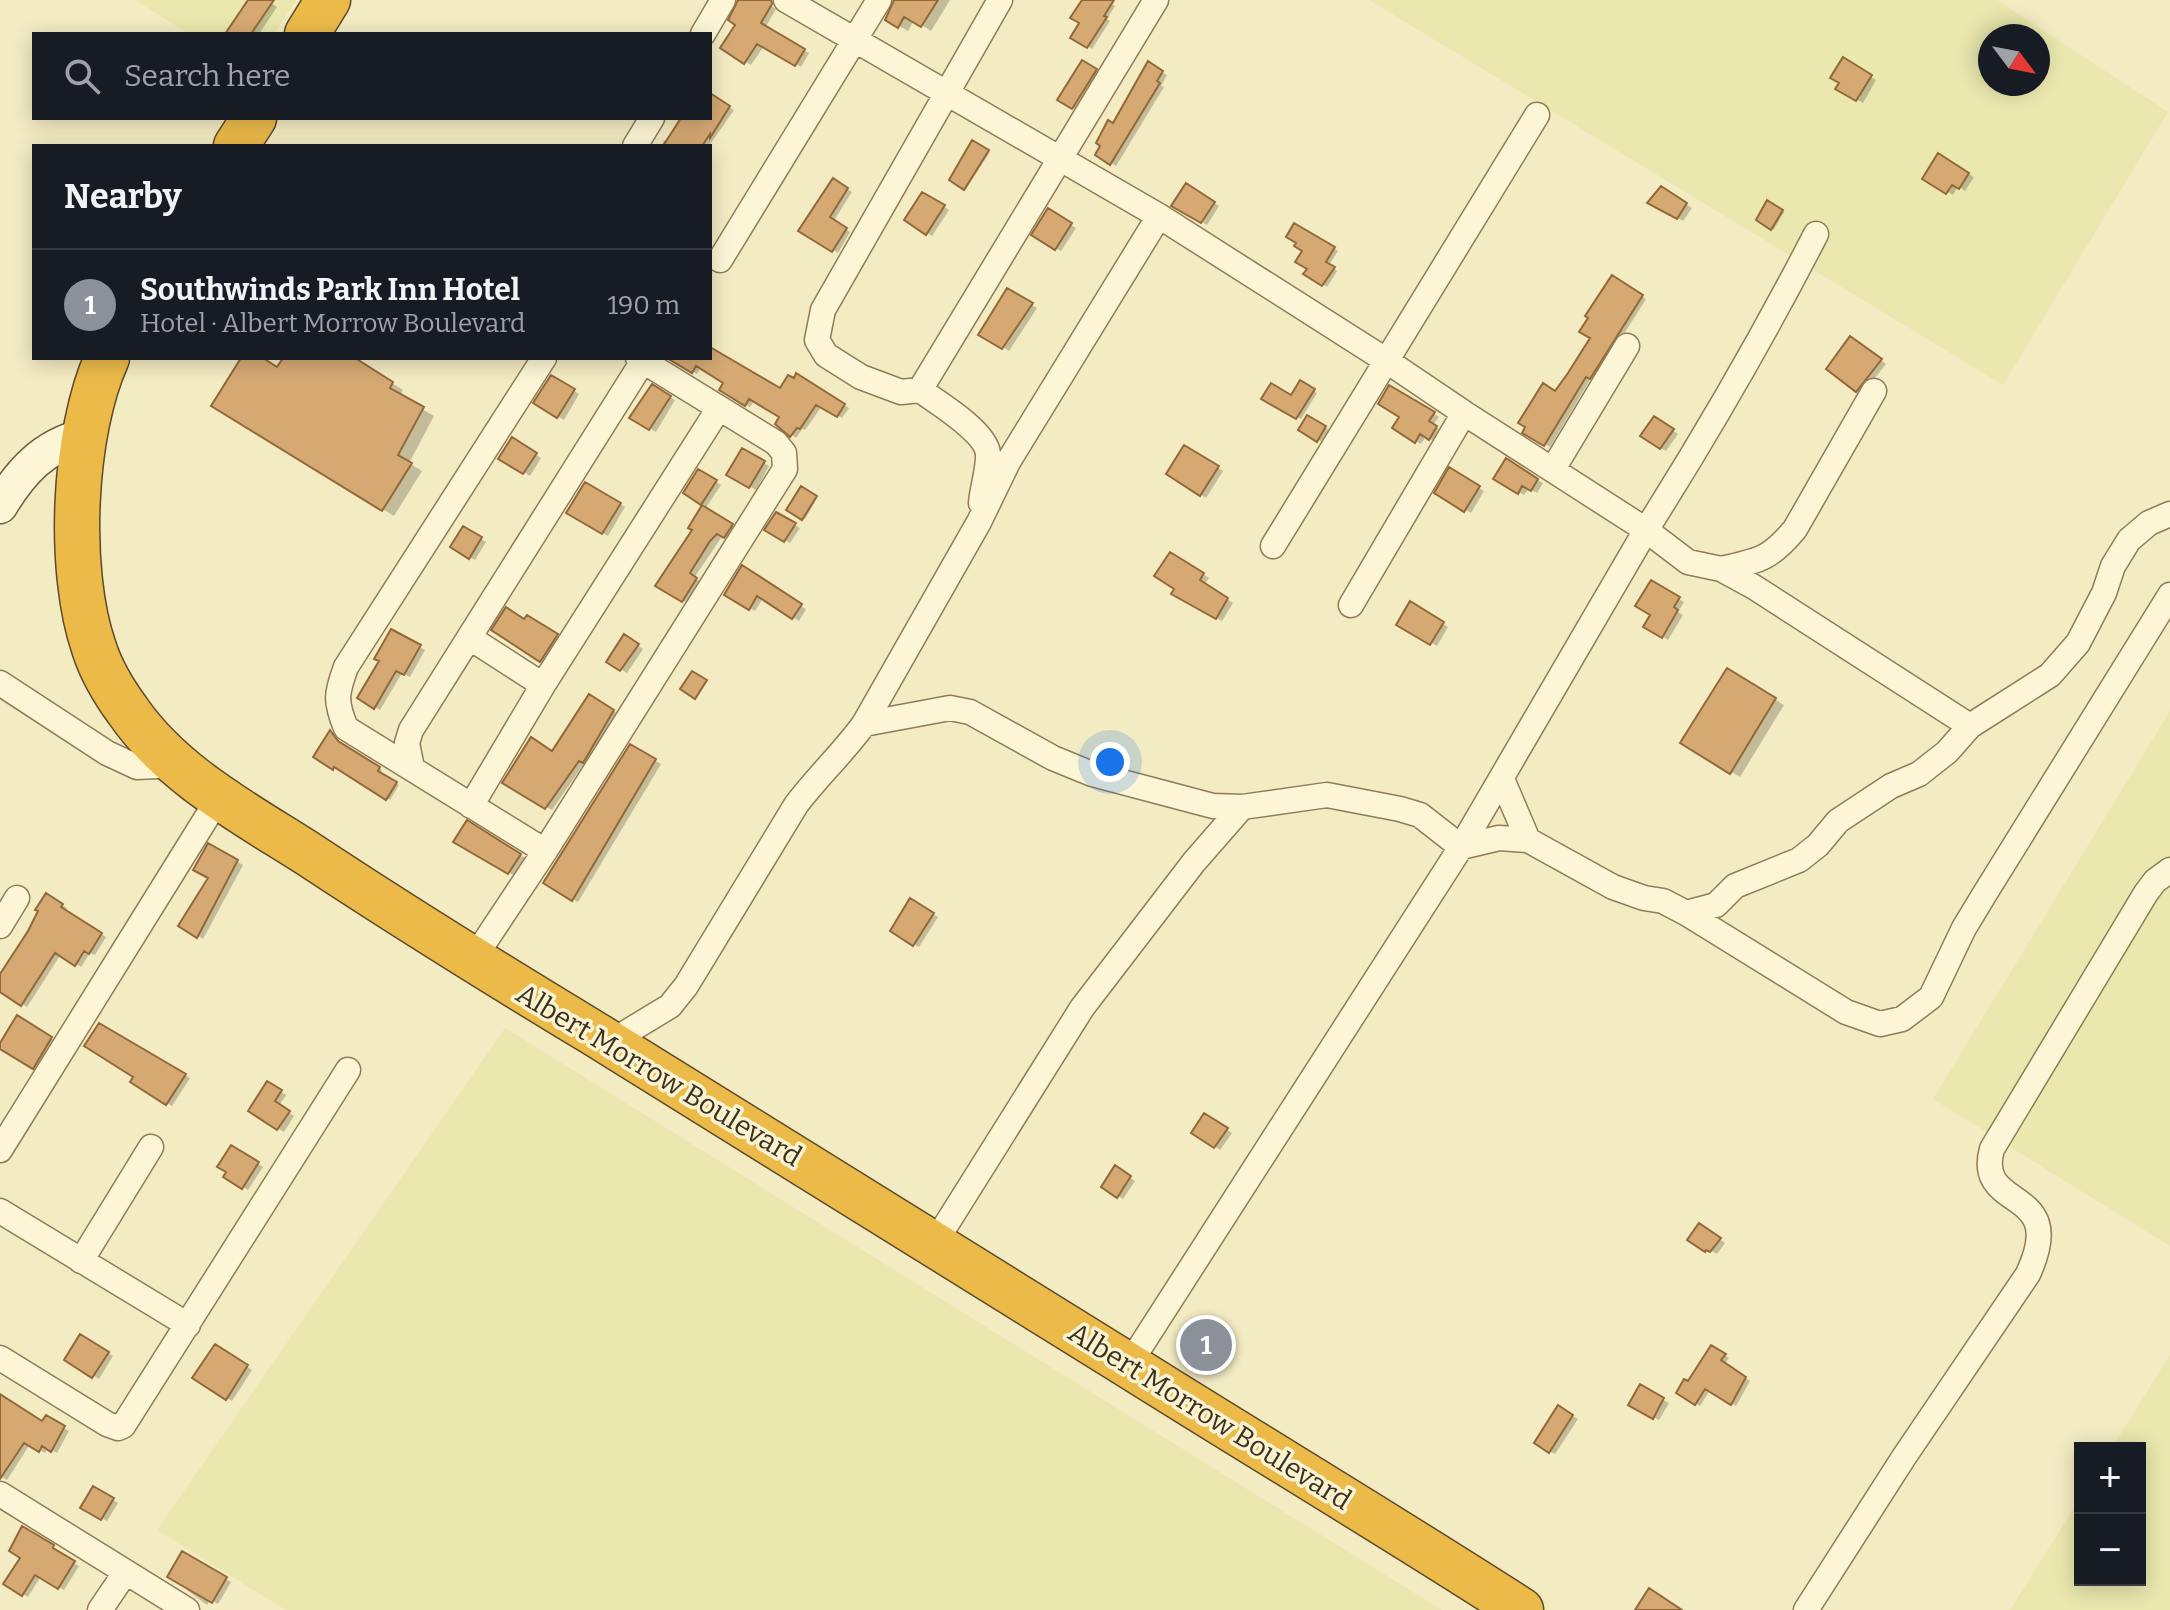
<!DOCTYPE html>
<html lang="en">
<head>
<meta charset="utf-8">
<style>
	:root { --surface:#171b24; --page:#242831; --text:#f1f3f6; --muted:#9ea1a6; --line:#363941; --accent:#8c9099 }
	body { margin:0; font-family:Bitter,serif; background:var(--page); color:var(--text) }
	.controls { position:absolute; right:24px; bottom:24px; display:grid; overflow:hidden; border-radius:0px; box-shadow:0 4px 20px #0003 }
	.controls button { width:72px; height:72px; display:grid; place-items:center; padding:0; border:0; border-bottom:2px solid var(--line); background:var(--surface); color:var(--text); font:40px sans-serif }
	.compass { position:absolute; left:1978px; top:24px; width:72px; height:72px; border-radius:50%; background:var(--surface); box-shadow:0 4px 20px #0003; rotate:122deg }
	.you { position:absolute; left:1110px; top:762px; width:28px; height:28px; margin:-20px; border:6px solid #fff; border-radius:50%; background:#1a73e8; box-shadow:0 0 0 12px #1a73e833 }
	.badge { display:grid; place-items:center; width:52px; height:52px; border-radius:50%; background:var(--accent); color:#fff; font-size:26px; font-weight:700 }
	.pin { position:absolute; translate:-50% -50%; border:4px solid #fff; box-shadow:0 2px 8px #0006 }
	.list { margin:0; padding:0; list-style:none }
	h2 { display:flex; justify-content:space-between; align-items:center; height:104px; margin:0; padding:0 32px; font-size:34px }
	h2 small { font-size:26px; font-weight:400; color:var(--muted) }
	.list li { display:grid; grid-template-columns:52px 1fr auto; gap:24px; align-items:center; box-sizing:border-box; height:112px; padding:0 32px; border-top:2px solid var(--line) }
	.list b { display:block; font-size:30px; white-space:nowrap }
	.list p { margin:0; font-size:26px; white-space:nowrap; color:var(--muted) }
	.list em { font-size:26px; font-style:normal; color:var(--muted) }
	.icon { flex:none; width:44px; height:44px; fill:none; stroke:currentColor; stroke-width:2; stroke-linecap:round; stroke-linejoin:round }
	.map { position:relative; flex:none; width:2170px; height:1610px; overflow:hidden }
	.search { position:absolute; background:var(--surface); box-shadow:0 4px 20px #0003; left:32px; top:32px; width:680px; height:88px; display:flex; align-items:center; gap:20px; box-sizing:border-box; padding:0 28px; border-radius:0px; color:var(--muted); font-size:30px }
	.panel { position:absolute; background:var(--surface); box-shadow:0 4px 20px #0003; left:32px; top:144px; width:680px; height:216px; border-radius:0px }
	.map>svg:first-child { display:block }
	.farmland { fill:#eae8ae; fill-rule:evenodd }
	.shadow { fill:#0003 }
	.building { fill:#d6a973; stroke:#926839; stroke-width:2 }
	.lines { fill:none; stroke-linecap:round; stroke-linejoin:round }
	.street-casing { stroke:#907c56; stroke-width:27 }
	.secondary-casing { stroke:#725d3a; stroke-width:37 }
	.highway-casing { stroke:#5d492b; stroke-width:47 }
	.street { stroke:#fdf6d6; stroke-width:24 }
	.secondary { stroke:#fdf6d6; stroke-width:34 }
	.highway { stroke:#ecba49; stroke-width:44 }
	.labels { text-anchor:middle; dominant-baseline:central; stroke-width:7; stroke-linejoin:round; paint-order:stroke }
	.street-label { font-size:28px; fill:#3e311c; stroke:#faf3d3 }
</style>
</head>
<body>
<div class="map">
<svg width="2170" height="1610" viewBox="0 0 2170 1610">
	<rect width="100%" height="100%" fill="#f3ebc2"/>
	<!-- farmland -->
	<path class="farmland" d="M135,0H296L274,34H189Z
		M1369,0H1997L2168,112L2003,385ZM1990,36H2038V84H1990Z
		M2170,711V1246L1933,1099Z
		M505,1028L1442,1610H286L157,1530Z
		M2170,1355V1610H2010L2080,1498V1580H2140V1448H2112Z"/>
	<!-- shadow -->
	<path class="shadow" d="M250,0H267L277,7L259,34H238Z
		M738,0H763L776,9L765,28L809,53L801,67L764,46L751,65L723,47L738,24Z
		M895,0H950L931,31L914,20L908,31L887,19Z
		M1087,0H1105L1115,6L1107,19L1110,21L1092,49L1073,37L1082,23Z
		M1843,60L1876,80L1863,103L1838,88Z
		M1083,63L1100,73L1077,110L1060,99Z
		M1148,64L1167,75L1161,86L1164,87L1116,166L1098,155Z
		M710,95L734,110L709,146H661L664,140L668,142L686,118H710Z
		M973,142L990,152L966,189L952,179Z
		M1938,156L1974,177L1965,191L1958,186L1953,195L1925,178Z
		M834,181L852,192L833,222L850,232L838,253L801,231Z
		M1187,186L1219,206L1207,225L1174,205Z
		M1662,188L1692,208L1683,221L1650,202Z
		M923,194L949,210L932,236L907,220Z
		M1768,203L1784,212L1774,229L1758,220Z
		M1048,211L1076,228L1061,251L1034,234Z
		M1295,226L1338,251L1329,265L1337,271L1327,287L1306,274L1309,269Z
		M1612,277L1646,299L1595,380L1591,378L1550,447L1525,432L1556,394L1593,338Z
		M1008,291L1037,308L1009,351L981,334Z
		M1856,342L1886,364L1863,393L1857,390Z
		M710,349L781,391L797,376L849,408L842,418L822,406L805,430L802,429L796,438L777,424L782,416L755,400L750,407L722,390L726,383L701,367L697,374L670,358H710Z
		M243,358H259L278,369L285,358H352L403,390L400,396L434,416L409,463L422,471L394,516L214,405Z
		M552,378L579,394L564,420L536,403Z
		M1301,383L1317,393L1301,419L1264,399L1291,398Z
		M653,387L675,400L656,432L631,417Z
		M1412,400L1439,417L1433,425L1442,431L1435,442L1426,436L1421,444L1395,428Z
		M1308,417L1331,431L1324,443L1300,429Z
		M1660,421L1678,434L1666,451L1661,448Z
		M512,440L541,458L530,476L501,458Z
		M1185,447L1223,471L1206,498L1168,474Z
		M742,451L769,466L756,490L729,474Z
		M1507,461L1543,483L1537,493L1529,488L1524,495L1496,478Z
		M1450,470L1484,491L1471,513L1437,492Z
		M699,471L721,485L705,509L737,529L730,539L723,535L694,578L701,582L688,604L658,585L695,529L691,527L705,505L685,493Z
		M586,484L625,507L608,536L569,512Z
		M802,489L817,498L805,519L789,510Z
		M777,514L800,528L790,543L767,529Z
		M464,528L486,542L475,560L453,547Z
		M1171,554L1209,578L1204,585L1233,603L1222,621L1174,594L1177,588Z
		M743,568L806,609L799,621L763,598L755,611L726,594Z
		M1652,583L1684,602L1678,612L1683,615L1668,640L1646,626L1653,614Z
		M1411,604L1448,627L1437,646L1399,624Z
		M528,618L561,638L544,663L494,630L525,622Z
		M391,631L425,650L410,677L402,673L380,710L359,698L381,661Z
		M625,637L643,649L627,673L609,662Z
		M1728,670L1784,705L1740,777L1683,743Z
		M589,696L619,714L589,764L585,762L552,810L505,783L553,753Z
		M331,733L342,746L382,770L380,774L399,785L390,800L316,757Z
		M631,747L661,764L578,902L546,882Z
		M467,823L525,858L515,876L456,841Z
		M209,846L243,865L203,939L181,925L211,878Z
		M47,896L67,908L65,912L106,937L95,955L90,953L81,967L61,954L27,1007L0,990V978Z
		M911,901L938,917L919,947L892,931Z
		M18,1018L57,1042L39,1070L0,1046Z
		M99,1025L190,1078L172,1106L132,1082L136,1076Z
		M268,1084L286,1095L279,1106L294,1116L284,1132L251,1111Z
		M1205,1115L1232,1133L1220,1150L1194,1132Z
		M232,1147L263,1167L248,1190L226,1176Z
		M1116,1168L1135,1181L1123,1199L1104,1187Z
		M1705,1228L1725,1243L1717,1254L1690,1239Z
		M81,1337L113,1356L99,1379L67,1360Z
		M215,1346L252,1370L232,1401L195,1378Z
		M1712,1347L1729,1358L1725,1364L1750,1381L1736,1406L1710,1390L1700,1406L1678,1392L1689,1384Z
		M1640,1387L1669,1403L1659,1420L1631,1404Z
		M0,1396L43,1423L47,1418L69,1431L57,1453L48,1448L45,1453L30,1444L7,1480L0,1476Z
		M1559,1408L1578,1419L1555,1454L1536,1443Z
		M94,1488L118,1503L107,1521L83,1507Z
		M22,1529L58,1550L57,1552L79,1566L64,1590L41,1576L28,1597L6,1583L23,1557L10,1549Z
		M182,1553L231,1582L218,1604L210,1599L207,1605L187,1590L188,1587Z"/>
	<!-- building -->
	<path class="building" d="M248,0H274L251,34H225Z
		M738,0H771L772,4L761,23L805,49L795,66L757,44L744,64L720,48L735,25L728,20Z
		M894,0H938L921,27L904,17L898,28L885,20Z
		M1082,0H1114L1104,16L1107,17L1087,48L1070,38L1079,23L1070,18Z
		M1843,57L1872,75L1856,101L1835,89L1839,83L1830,78Z
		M1082,60L1097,69L1072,109L1057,100Z
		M1148,61L1163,71L1157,81L1160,83L1110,165L1095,155L1100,146L1096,143L1108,120L1113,123Z
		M710,93L730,106L710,138V134L702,146H663L681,118H710Z
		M972,140L989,150L964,190L949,180Z
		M1938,153L1969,173L1959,189L1952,185L1946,194L1922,179Z
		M833,178L848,188L830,217L847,228L832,252L798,231Z
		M1186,183L1215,202L1201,223L1171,206Z
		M1661,186L1687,203L1677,219L1647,203Z
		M922,192L945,205L926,235L904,220Z
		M1767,200L1783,210L1771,230L1756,220Z
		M1048,208L1072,223L1055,250L1031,235Z
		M1294,223L1335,247L1326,262L1335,267L1322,286L1303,274L1307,269L1295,262L1302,251L1294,246L1296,243L1286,237Z
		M1612,275L1643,295L1590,379L1586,377L1544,446L1522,433L1525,427L1518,423L1543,383L1555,391L1568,373L1590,338L1579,332L1588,318L1585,316Z
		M1007,288L1033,303L1002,349L978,335Z
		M1850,336L1882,359L1856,392L1826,369Z
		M710,347L780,388L788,375L794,378L796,373L845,404L837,417L816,405L800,429L797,428L790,437L775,424L779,417L749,399L745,406L719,390L723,383L696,366L692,373L667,358H710Z
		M241,358H263L277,367L283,358H355L393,382L390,388L424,407L398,455L412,463L382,511L211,406Z
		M551,375L575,389L557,418L533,403Z
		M1300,380L1315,389L1296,419L1261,399L1271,383L1291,395Z
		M652,384L671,396L649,430L629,418Z
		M1389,385L1435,412L1429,421L1437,426L1429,440L1420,434L1415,443L1392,428L1399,417L1378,404Z
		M1307,415L1326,426L1317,442L1298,430Z
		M1654,416L1674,429L1660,449L1640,436Z
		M512,437L537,453L523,474L498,459Z
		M1184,445L1219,466L1200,496L1166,474Z
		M742,448L765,461L749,488L726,475Z
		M1506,458L1538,479L1531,491L1522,486L1518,494L1493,479Z
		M1449,467L1480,486L1464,512L1434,493Z
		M698,469L717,480L701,505L683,493Z
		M585,482L621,503L602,534L566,513Z
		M801,486L817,496L802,520L786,510Z
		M702,505L733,524L724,538L717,534L710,541L690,573L697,578L682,602L655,586L692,530L688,528Z
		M776,512L796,523L784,542L764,530Z
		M463,526L482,537L469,559L450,547Z
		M1170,552L1204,573L1200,580L1228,598L1216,619L1171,594L1174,589L1154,576Z
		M742,565L802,604L792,619L757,596L749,610L724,595Z
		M1651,580L1680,597L1674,607L1678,610L1662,638L1643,627L1650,615L1635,606Z
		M1410,601L1444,622L1430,645L1396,625Z
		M506,607L524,619L527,615L558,634L540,662L491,630Z
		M391,629L421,645L404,675L396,671L374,709L357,698L379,661L374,659Z
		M624,634L639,644L620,671L606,662Z
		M1727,668L1776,698L1730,774L1680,743Z
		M692,671L707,680L695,699L680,689Z
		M589,694L614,710L583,763L579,761L545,809L502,783L531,737L552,751Z
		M330,730L338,741L380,767L378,771L397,782L386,800L334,767L333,770L313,757Z
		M630,744L656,759L572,901L543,883Z
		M467,820L521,854L508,874L453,842Z
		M208,843L238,860L197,938L178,926L208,878L193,870Z
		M46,893L63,904L61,907L102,933L89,954L84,951L75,966L55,953L21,1006L0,992V974L28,931L38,911L35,910Z
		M910,898L934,913L913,946L890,931Z
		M17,1015L52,1037L33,1069L0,1049V1043Z
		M99,1023L186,1074L166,1105L130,1082L133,1077L84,1046Z
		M267,1081L282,1090L275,1101L290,1111L277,1130L248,1111Z
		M1204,1113L1228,1128L1214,1148L1191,1133Z
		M231,1145L259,1162L242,1189L223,1177L226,1172L217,1167Z
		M1115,1165L1131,1176L1117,1198L1101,1187Z
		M1699,1223L1721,1238L1710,1252L1706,1250L1705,1252L1687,1240Z
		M80,1334L109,1352L92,1378L64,1360Z
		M215,1344L248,1365L226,1400L192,1378Z
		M1711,1345L1726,1354L1721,1360L1746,1377L1731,1405L1705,1389L1695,1405L1676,1393L1684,1379L1688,1381Z
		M1640,1384L1664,1398L1653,1419L1628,1405Z
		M0,1394L42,1421L46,1415L65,1426L51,1452L42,1446L39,1452L24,1443L0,1479Z
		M1558,1405L1573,1415L1549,1453L1534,1443Z
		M93,1486L114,1498L101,1520L80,1508Z
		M22,1526L54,1545L53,1548L75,1561L58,1589L35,1575L22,1596L3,1584L20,1558L9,1551Z
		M182,1551L227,1577L212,1603L167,1577Z
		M1649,1588L1682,1610H1635Z"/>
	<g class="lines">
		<defs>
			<path id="street" d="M786,0L1159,216L1387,361L1464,413L1646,530L1461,847L1128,1366
				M703,34L723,0
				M635,146L652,118
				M1816,234C1763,337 1708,432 1646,530L1688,562L1721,569L1754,587L1970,726
				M720,260L879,0
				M544,358L346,667C336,694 335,701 346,728L545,851
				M920,390L1156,0
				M1553,469L1627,346
				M981,503C982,488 989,469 988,453C985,431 938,403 920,390L901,392L861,377L826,355L817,340L823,310L1000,0
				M1273,546L1537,115
				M1721,569C1760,560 1769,560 1795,529L1874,391
				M1351,605L1464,413
				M470,638L543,685
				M0,683L107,753L137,767L178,765
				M864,724L950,708L970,712L1053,758L1092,774L1213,806L1242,807L1327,795L1400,809L1420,815L1461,847L1499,838L1528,840
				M412,768L407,743L411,730L643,361
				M1502,779L1528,840L1613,887L1644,898L1663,901L1686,913L1716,905L1735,886L1799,860L1818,845L1838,821L1891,786L1919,774L1947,752L1970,726L2050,675L2078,643L2104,593L2113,566L2129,540L2149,523L2170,514
				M471,806L543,685L719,408
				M1686,913L1846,1012L1880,1024L1902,1019L1931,997L1964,928L1984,895L2170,595
				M0,926L17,898
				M472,961L545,851L785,469L784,453L776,443L638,358
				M609,1043L670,1006L686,986L796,805C817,777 843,753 864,724L979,522L1008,462L1159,216
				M0,1150L220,796
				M0,1211L188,1325
				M934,1244L1082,1008L1194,862L1242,807
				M81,1261L151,1147
				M0,1358L107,1424L118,1428L123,1426L348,1070
				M0,1494L187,1610
				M100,1610L125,1573
				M1806,1610L1904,1457L2028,1274C2070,1184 1974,1213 1992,1149L2146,893L2155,881L2170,870"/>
			<path id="secondary" d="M0,506C21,471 44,446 84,436"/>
			<path id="highway" d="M307,34L328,0
				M236,146L254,118
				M107,358C73,433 67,570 94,648C101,670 114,692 128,711C172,775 246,814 310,855C404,917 499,976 595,1034C772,1142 947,1253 1123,1362C1255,1445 1389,1525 1521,1610"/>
		</defs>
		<!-- street casing -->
		<use href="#street" class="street-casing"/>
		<!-- secondary casing -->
		<use href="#secondary" class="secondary-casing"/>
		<!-- highway casing -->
		<use href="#highway" class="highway-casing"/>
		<!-- street -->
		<use href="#street" class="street"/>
		<!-- secondary -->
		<use href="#secondary" class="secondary"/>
		<!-- highway -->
		<use href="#highway" class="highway"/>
	</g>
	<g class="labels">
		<!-- street labels -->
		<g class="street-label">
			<text transform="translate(659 1075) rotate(31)">Albert Morrow Boulevard</text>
			<text transform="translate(1210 1416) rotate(32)">Albert Morrow Boulevard</text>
		</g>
	</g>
</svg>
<div class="controls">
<button>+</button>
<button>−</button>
</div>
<svg class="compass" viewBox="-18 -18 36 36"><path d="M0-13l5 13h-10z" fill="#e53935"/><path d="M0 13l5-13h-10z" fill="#9ea1a6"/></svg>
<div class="you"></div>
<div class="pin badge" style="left:1206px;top:1345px">1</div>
<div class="search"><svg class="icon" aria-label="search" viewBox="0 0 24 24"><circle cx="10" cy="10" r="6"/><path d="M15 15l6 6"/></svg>Search here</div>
<section class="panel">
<h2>Nearby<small></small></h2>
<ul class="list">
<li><span class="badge">1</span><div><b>Southwinds Park Inn Hotel</b><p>Hotel · Albert Morrow Boulevard</p></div><em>190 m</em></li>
</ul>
</section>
</div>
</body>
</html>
